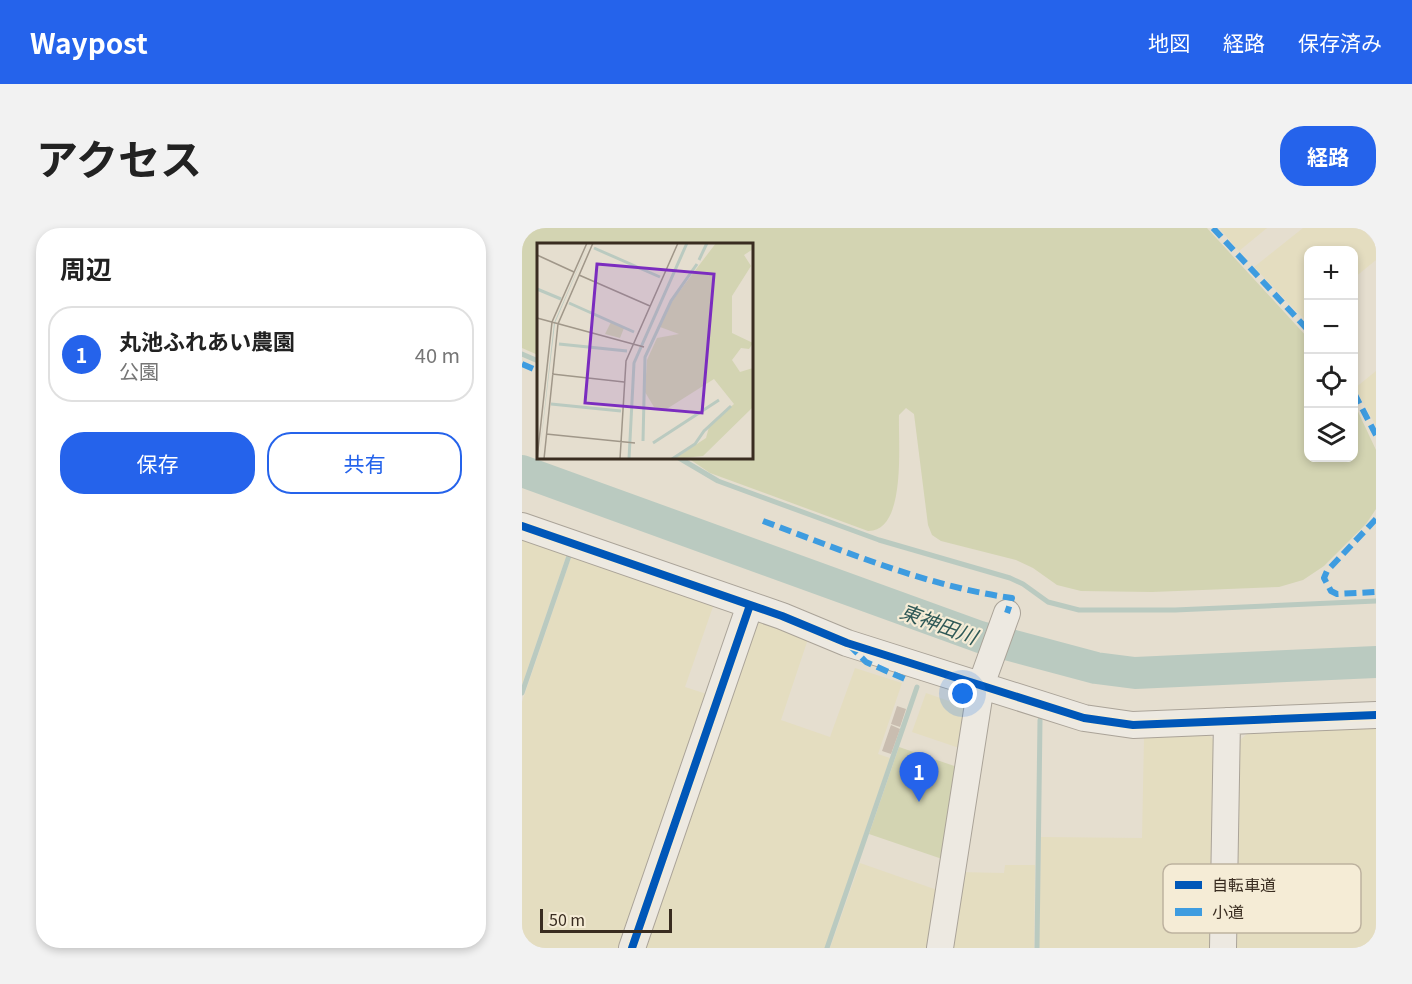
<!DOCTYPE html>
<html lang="ja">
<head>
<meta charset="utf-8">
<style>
	:root { --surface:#fff; --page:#f2f2f2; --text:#222; --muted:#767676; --line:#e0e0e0; --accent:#2563eb }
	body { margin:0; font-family:Georgia,"Noto Sans JP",serif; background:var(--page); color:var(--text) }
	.controls { position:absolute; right:18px; top:18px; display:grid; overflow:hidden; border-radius:12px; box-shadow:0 3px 9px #0003 }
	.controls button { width:54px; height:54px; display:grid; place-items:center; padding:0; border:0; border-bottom:2px solid var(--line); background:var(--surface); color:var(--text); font:30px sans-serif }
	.scale { position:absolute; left:18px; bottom:15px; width:132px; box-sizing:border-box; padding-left:6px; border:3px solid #392c20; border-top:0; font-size:16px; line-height:21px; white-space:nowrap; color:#392c20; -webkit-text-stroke:4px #f5ecd6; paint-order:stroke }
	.you { position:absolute; left:441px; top:466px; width:21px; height:21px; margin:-15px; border:4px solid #fff; border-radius:50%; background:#1a73e8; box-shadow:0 0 0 9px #1a73e833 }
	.badge { display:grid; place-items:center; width:39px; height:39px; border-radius:50%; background:var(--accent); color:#fff; font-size:20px; font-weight:700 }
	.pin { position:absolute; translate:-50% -50px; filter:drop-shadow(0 2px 3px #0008) }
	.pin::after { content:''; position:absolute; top:32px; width:21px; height:18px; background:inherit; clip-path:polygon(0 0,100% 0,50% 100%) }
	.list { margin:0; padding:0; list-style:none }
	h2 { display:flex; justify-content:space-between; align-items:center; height:78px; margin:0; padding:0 24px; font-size:26px }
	h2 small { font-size:20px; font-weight:400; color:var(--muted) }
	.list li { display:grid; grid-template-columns:39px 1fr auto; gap:18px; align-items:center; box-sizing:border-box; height:96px; margin:0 12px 12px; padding:0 12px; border:2px solid var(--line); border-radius:24px }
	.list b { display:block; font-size:22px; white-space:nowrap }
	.list p { margin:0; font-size:20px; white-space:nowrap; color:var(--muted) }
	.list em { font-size:20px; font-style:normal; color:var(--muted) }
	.actions { display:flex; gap:12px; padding:18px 24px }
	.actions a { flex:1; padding:14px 0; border:2px solid var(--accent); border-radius:24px; text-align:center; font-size:21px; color:var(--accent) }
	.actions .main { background:var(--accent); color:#fff }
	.icon { flex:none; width:33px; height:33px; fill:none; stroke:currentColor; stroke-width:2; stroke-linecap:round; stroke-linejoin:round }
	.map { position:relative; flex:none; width:854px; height:720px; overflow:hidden; border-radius:24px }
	header { display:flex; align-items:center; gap:36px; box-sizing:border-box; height:84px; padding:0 30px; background:var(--accent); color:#fff }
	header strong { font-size:28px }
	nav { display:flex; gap:33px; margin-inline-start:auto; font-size:21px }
	.intro { display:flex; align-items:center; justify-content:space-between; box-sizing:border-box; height:144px; padding:0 36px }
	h1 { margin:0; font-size:42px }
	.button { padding:15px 27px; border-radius:24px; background:var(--accent); color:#fff; font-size:21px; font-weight:700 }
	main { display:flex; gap:36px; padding:0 36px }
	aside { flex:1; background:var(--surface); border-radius:24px; box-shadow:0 3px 9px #0003 }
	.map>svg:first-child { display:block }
	.farmland { fill:#e4ddc0 }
	.green { fill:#d3d4b2 }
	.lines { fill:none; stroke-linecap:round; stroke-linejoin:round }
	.stream { stroke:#bacac0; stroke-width:5 }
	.river { stroke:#bacac0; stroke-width:32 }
	.building { fill:#c9bdb0 }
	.minor-casing { stroke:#aaa398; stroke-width:28 }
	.minor { stroke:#ede9e1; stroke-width:26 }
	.quiet { stroke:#3e9ce0; stroke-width:6; stroke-dasharray:12 6; stroke-linecap:butt }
	.cycleway-casing { stroke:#f5ecd6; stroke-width:11 }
	.cycleway { stroke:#0057b8; stroke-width:8 }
	.labels { text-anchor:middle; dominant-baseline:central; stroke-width:4.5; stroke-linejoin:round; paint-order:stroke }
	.water-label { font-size:20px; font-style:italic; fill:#2f5957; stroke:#f5ecd6 }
	.inset-river { fill:none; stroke:#bacac0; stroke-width:3 }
	.inset-road { fill:none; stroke:#a09789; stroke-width:1.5 }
	.view { fill:#7b2cbf; fill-opacity:0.15; stroke:#7b2cbf; stroke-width:3 }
	.inset-edge { fill:none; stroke:#392c20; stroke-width:3 }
	.key { fill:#f5ecd6; stroke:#bdb29f; stroke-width:1.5 }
	.key-label { font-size:16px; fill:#392c20 }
</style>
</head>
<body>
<header>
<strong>Waypost</strong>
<nav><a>地図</a><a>経路</a><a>保存済み</a></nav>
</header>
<div class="intro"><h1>アクセス</h1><a class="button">経路</a></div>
<main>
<aside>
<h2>周辺<small></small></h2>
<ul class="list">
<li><span class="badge">1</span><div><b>丸池ふれあい農園</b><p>公園</p></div><em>40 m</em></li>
</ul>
<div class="actions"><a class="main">保存</a><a>共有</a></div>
</aside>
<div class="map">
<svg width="854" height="720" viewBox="0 0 854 720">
	<rect width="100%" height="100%" fill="#e5decf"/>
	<!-- farmland -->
	<path class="farmland" d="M697,0H745L717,23Z
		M781,0H840L854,17V32L832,50V22H786V87L782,91L732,39Z
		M854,143V198L833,160Z
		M0,303L47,320L0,457Z
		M52,321L194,370L163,459L191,468L104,720H0V474Z
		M229,389L288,405L259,492L308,509L333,440L380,455L356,526L368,530L303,720H115Z
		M404,465L450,481L443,522L390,504Z
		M854,500V720H706L709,520L725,506Z
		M687,507L699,520L696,720H517L519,609L620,610L622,510Z
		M338,635L421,664L413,720H308Z
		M483,637H513L512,720H423L435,644L482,645Z"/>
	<!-- green -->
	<path class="green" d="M0,0H685L786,110V230H832V175L854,222V281L844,296L802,338L781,352L757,359L630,364L559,363L535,357L511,340L494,332L419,313L410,307L406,297L392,186L384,180L377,187C376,214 385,304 346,303L188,245L166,230H230V16H16V127L0,120Z
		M377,519L441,541L426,633L347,606Z"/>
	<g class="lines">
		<!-- stream -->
		<path class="stream" d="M846,0L854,10
			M0,126L16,133
			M157,230L196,253L357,312L488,350L501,356L526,374L557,382H653L854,373
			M0,465L49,322
			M305,720L395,459
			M515,720L518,492"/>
		<!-- river -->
		<path class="river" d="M0,243L458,409L574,440L613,445L854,434"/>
	</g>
	<!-- building -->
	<path class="building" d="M375,478L384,481L378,499L369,496Z
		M369,497L378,501L369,526L360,523Z"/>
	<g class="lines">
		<defs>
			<path id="minor" d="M0,298L260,388L325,415L562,490L611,497L854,487
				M110,720L228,377
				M418,720L459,457L485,385
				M701,720L705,493"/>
		</defs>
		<!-- minor casing -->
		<use href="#minor" class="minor-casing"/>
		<!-- minor -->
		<use href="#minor" class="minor"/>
		<!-- quiet -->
		<path class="quiet" d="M691,0L786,102
			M0,136L16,143
			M832,165L854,207
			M854,291L805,343L802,350L809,363L815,366L854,364
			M241,293C322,323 404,358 490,370L485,385
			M327,417L344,434L385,452"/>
		<defs>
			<path id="cycleway" d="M0,298L260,388L325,415L562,490L611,497L854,487
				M110,720L228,377"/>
		</defs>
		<!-- cycleway casing -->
		<use href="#cycleway" class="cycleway-casing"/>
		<!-- cycleway -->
		<use href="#cycleway" class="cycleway"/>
	</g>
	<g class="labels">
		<!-- water labels -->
		<g class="water-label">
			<text transform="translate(417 395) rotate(20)">東神田川</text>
		</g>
	</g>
	<!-- overview -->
	<g transform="translate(15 15)">
		<rect width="216" height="216" fill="#e5decf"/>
		<path d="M179,0H216V6L207,12L214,23L195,53V90L216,100L212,106L204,105L195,117L203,129L216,125V164L166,213L137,216L169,195L172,184L197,161L177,136L128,167L117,164L108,149L110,117L120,95L142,91L123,84L135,58ZM74,79L87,85L83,95L68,91Z" fill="#d3d4b2"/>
		<path d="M52,0L18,80L2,216L17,80Z" fill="#bacac0"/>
		<path class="inset-river" d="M57,5L123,34M162,17L170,0M0,46L24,56M32,60L97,89M22,101L90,108M14,161L84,168M106,198L108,114L134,58L160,21M116,200L182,157M92,216L97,120L150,0M135,216L158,201L167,188L194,163"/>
		<path class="inset-road" d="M0,12L37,29M42,32L113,63M0,75L107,104M15,131L87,139M9,191L98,200M0,216L15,79L50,0M7,216L21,81L56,0M83,216L89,118L141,0"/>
		<path class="view" d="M60,21L177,31L165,170L48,160Z"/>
		<rect width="216" height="216" class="inset-edge"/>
	</g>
	<!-- legend -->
	<rect x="641" y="636" width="198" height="69" rx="9" class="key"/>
	<rect x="653" y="653" width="27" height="8" fill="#0057b8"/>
	<rect x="653" y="680" width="27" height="8" fill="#3e9ce0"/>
	<g class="key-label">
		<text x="690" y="663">自転車道</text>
		<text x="690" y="690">小道</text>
	</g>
</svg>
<div class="controls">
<button>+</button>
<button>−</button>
<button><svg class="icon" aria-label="locate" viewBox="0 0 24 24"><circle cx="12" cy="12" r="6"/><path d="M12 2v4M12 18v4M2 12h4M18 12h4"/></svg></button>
<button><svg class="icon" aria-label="layers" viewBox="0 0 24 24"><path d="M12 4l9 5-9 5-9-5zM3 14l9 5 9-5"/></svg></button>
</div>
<div class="scale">50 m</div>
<div class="you"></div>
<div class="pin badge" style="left:397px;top:574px">1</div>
</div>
</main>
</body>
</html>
